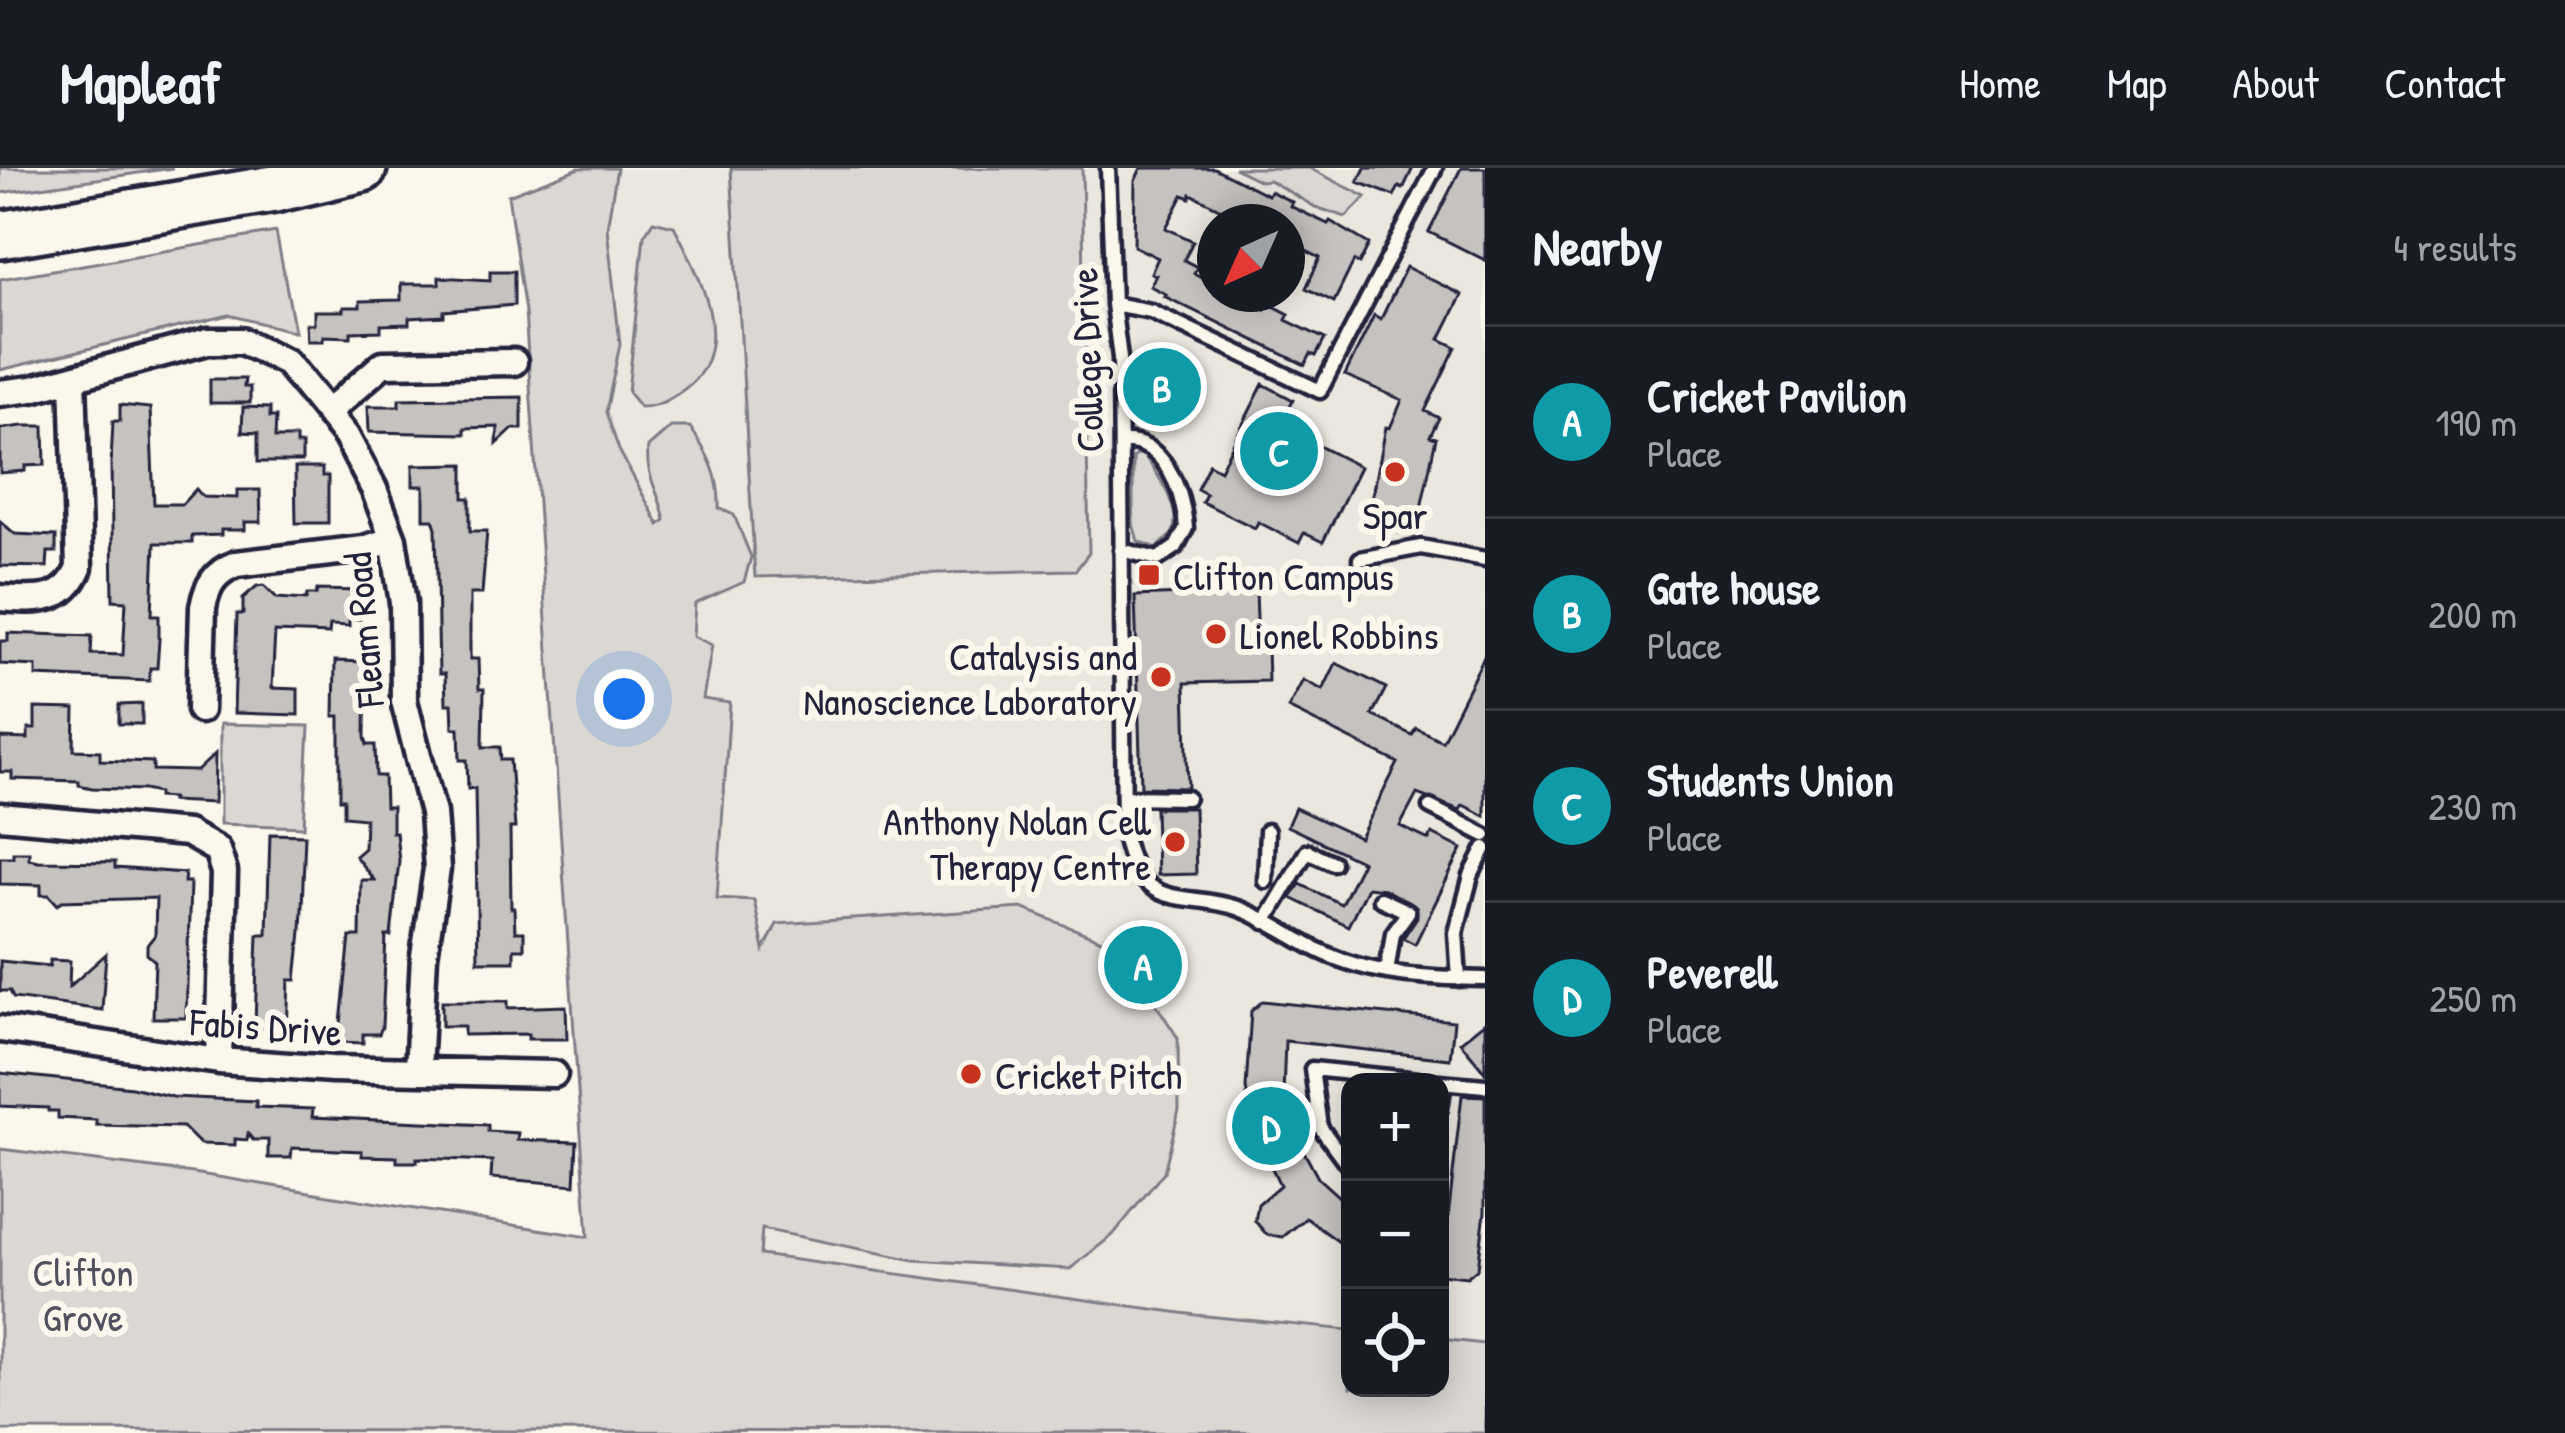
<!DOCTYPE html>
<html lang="en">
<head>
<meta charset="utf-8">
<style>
	:root { --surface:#171b24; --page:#242831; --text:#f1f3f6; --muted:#9ea1a6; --line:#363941; --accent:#b45309 }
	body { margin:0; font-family:"Patrick Hand",sans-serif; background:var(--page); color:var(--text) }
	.controls { position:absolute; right:36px; bottom:36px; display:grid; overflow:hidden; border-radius:24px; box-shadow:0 6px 30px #0003 }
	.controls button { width:108px; height:108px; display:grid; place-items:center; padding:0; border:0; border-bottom:3px solid var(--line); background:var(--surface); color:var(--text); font:60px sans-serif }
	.compass { position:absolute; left:1197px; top:36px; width:108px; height:108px; border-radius:50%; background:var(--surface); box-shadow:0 6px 30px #0003; rotate:225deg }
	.you { position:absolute; left:624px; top:531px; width:42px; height:42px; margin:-30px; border:9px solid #fff; border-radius:50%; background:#1a73e8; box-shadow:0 0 0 18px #1a73e833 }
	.badge { display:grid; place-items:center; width:78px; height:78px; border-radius:50%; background:var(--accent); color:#fff; font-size:39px; font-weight:700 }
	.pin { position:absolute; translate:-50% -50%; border:6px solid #fff; box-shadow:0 3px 12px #0006 }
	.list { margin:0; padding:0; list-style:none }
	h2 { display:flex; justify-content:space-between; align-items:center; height:156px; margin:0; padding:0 48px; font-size:51px }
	h2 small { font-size:39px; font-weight:400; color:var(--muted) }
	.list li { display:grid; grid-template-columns:78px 1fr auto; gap:36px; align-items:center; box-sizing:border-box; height:192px; padding:0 48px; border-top:3px solid var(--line) }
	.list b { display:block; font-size:45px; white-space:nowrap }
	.list p { margin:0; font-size:39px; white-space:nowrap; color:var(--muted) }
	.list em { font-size:39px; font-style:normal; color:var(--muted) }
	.icon { flex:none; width:66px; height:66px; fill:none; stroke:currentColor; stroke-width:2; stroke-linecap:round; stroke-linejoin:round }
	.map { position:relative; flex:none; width:1485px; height:1265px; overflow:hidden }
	header { display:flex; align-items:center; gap:72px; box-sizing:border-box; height:168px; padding:0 60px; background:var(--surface); border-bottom:3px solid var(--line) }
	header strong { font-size:57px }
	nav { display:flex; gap:66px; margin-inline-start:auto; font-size:42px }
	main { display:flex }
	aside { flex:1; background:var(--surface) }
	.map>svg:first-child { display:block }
	.built { fill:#ebe7df; fill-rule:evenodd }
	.green { fill:#dbd8d3; stroke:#7e7d87; stroke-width:3 }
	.building { fill:#c6c2c0; stroke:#22223b; stroke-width:3 }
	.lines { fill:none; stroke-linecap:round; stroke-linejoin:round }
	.lane-casing { stroke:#22223b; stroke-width:21 }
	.street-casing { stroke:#22223b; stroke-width:33 }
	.highway-casing { stroke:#22223b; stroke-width:54 }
	.lane { stroke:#fbf7ec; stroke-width:12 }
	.street { stroke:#fbf7ec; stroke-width:24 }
	.highway { stroke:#fbf7ec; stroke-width:45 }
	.poi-dot { fill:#c8321e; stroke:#fbf7ec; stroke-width:4.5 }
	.labels { text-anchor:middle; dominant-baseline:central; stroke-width:12; stroke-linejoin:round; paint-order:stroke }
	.street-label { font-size:39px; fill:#22223b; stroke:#fbf7ec }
	.poi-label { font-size:39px; fill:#22223b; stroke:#fbf7ec; text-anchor:start }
	.park-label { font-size:39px; fill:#505061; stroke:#fbf7ec }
</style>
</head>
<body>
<header>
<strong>Mapleaf</strong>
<nav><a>Home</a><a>Map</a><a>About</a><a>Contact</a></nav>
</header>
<main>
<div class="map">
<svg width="1485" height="1265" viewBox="0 0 1485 1265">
	<rect width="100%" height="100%" fill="#fbf7ec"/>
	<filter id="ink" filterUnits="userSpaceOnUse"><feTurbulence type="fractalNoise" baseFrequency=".00833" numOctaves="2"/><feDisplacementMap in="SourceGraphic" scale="24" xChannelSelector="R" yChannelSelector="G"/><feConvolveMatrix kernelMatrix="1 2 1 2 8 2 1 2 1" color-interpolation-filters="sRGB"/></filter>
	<g filter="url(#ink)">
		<!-- built -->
		<path class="built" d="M579,0H1485V1176L1440,1171V914H1350V1162L1196,1147L760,1088L525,144L508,27ZM1215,54H1287V126H1215Z"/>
		<!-- green -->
		<path class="green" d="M0,0H173L0,25Z
			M579,0H617L607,60L620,176L606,244L619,282L659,357L665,352C659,322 645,310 648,279L671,259H690C708,286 720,307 719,340L734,347L751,389L744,414L695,436L693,468L712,477L703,531L730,535L717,730L754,732L764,782L777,756L1022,740L1104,773L1111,767L1178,870L1179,942L1164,1004L1113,1067L1070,1101L914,1092L762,1061L760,1087L1196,1147L1350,1162V1220H1440V1171L1485,1176V1265L0,1262V981L193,1005L588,1069L525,144L508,27Z
			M731,0H1082L1089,385L1076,402L755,409Z
			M1234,0H1309L1366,29L1346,49L1315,39L1269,12L1260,13Z
			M653,53L674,58C699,106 740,182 683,222C667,233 659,238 640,239L628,224L644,67Z
			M276,64L295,164L229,147L0,202V111Z
			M1141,284C1155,301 1184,342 1172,366C1171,367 1158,379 1157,380L1138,373L1133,356V290Z
			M220,556L309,558L304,659L220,656Z"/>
		<!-- building -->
		<path class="building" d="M1141,0H1214L1268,27L1270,23L1292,34L1290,38L1328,56L1330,53L1369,76L1359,96L1354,93L1334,134L1306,120L1320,90L1287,73V54H1247L1191,26L1190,30L1183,27L1166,60L1193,73L1184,92L1197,99L1194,105L1215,116V126H1236L1265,141L1268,135L1289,146L1286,152L1325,171L1316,188L1311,186L1305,197L1164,128L1166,126L1150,118L1156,107L1151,105L1158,90L1134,78L1135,13Z
			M1365,0H1413L1403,21L1399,19L1394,28L1358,14Z
			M1461,0H1485V92L1429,64Z
			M1406,99L1462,127L1440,171L1456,179L1425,243L1439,250L1430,268L1436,270L1415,368L1367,358L1386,259L1390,260L1402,232L1345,207L1374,147L1381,151Z
			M490,103H514V137L444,143V148L409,150V156L381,157V163L351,164V169L323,168V173H307L306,156H314V143H343V139H360V133L401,132V116H439V109L490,112Z
			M1181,192L1182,245L1142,246L1141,193Z
			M210,211H245L244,219H250V235H210Z
			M1263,216L1293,232L1280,258L1360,299L1323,374L1304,365L1299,375L1258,354L1255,360L1202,334L1206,326L1197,321L1209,296L1220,302Z
			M522,229V261H513L497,276L498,259L465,260V266L369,264L368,238H399V231Z
			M120,237L150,240L154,336H182L196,321L203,329L237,330V322H260L261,354H245V362H221V367L192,368V375H155L152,447H159V472L157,500H150L149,513L36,508V498L0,496V473H8V465L92,468L91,486L123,487L126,433L113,432L111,295L113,253H120Z
			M243,239L270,240V249H276L275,270H296V277H302V294H258V265L242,264Z
			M22,258H44L45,297L25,298V303L0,305V261Z
			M464,296V330H470V363H487L482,426H470V491H478L479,521H484L483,579H500L501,592H510L515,660H510L511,740H514L515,764H524V781H514V793H478L475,620L468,621L467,592H460L459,560H453L452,536H446L445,506H439L436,360L433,351H424V318H413V297Z
			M295,300H322V308H328V355H296Z
			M0,353L15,366L56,368V384H48L47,399L0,398Z
			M264,417L277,430L306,432L307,427H316L317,422L361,423L360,451L349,450V458L330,457L329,466L275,464L272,520L298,521V547L234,545L237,446H243V430L257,418Z
			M1256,423L1258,479H1267L1268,513L1185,515L1188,620L1141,619L1135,428Z
			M1485,487V648L1463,637L1460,642L1417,626L1400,658L1429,672L1432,666L1462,681L1415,776L1403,770L1417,749V740L1384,721L1367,719L1348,758L1291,730L1300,716L1341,736L1362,694L1287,658L1295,640L1360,670L1398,595L1288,540L1303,512L1323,522L1336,495L1386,520L1372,547L1412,567L1416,560L1442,573Z
			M335,493L366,494L365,569L367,577H375L376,608H384L385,639H392V664H396L399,693L391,768H386L382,859L379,866H363V875L339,874L350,769H360L361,712H374L355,688L364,680L365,650L344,648V631H340V548H334Z
			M142,536V556H119V537Z
			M35,540L75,541L74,582L100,583V592L153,594V602L197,603L215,586L214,635L171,633L172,630L158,629V625L144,622L92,620L79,617V613L12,611V604H0V570L28,571V561H35Z
			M1155,640H1194L1196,706L1157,707Z
			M270,666L305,667L301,763L296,812H289L287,864L257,863L255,856L258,766H267Z
			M13,684H29V691L38,693L115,694V700L185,705L184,714H190L186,850H153L155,793L147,786V777L155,767L156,730L62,733L58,737L49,727H41V717L0,716V689H13Z
			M1145,768L1171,807L1142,826L1116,786Z
			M106,786L102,842L13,830L10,823H0V793L50,798V792L70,793L69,819Z
			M442,833H508V840L566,838L567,871H528V866L464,867V858H442Z
			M1263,833L1454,853L1450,891L1285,873L1283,927L1289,956L1318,1010L1350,1039V1082L1306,1050L1283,1069L1267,1067L1255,1053L1258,1036L1280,1017L1253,960L1246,920L1251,843Z
			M1485,854V904L1460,874Z
			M0,905L132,919L173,929L256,933V939L313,941L312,949L488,957V963L518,965L517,972L577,974L575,1017L491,1010L492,993L417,990V994H397V989L362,988V983L292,980L291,990H268V972H253L248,966L247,972L235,971V977L200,976L183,959L96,957V952L58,950V943H48V940L0,938Z
			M1462,927L1485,928V1044L1478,1100L1467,1109L1440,1106V1070L1445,1071L1448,1050Z"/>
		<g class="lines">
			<defs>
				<path id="lane" d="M1108,0L1113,136L1120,190L1124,667C1141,746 1181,722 1237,740C1266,750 1293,770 1320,783C1371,808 1430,810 1485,811
					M1113,136L1151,143L1320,223L1435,0
					M1121,274C1165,270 1183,324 1186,360L1176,379L1158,391L1121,382
					M1360,391L1421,379L1485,391
					M1124,629L1187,630
					M1430,639L1485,667
					M1265,713L1267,663
					M1380,731L1408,744L1393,765L1387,804
					M1265,754L1307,683L1333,695
					M1459,811L1456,765L1471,708L1485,680
					M1440,914L1485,918
					M1440,941L1444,915
					M1350,1000L1320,959L1312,901L1438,914"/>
				<path id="street" d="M0,225L32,221L208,173H242L286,194L346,268L374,321L393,371L403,435L404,533L433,645L437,701L424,788L418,903
					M328,244L383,196L514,194
					M0,430C34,432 64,437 79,400L73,210
					M200,542L203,439C207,417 215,404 236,396L364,381L393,371
					M0,648L187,665L217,682L224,704L219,893
					M0,861L219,893L332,901L554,906"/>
				<path id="highway" d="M0,67L274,21L363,0"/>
			</defs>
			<!-- lane casing -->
			<use href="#lane" class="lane-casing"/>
			<!-- street casing -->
			<use href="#street" class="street-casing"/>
			<!-- highway casing -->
			<use href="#highway" class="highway-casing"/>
			<!-- lane -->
			<use href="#lane" class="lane"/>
			<!-- street -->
			<use href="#street" class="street"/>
			<!-- highway -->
			<use href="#highway" class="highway"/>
		</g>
	</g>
	<!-- markers -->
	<g class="poi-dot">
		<circle cx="1395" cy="304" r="12"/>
		<rect x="1137" y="395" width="24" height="24" rx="6"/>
		<circle cx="1216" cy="466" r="12"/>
		<circle cx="1161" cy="509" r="12"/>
		<circle cx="1175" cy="674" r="12"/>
		<circle cx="971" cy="906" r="12"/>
	</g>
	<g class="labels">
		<!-- street labels -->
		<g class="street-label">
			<text transform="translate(1086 192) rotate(-92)">College Drive</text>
			<text transform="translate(363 462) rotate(-95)">Fleam Road</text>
			<text transform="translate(266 858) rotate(4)">Fabis Drive</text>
		</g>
		<!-- poi labels -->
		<g class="poi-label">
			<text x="1395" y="346" text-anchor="middle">Spar</text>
			<text x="1173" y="407">Clifton Campus</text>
			<text x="1240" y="466">Lionel Robbins</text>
			<text x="1137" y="487" text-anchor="end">Catalysis and<tspan x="1137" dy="45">Nanoscience Laboratory</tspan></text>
			<text x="1151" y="652" text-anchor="end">Anthony Nolan Cell<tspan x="1151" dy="45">Therapy Centre</tspan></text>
			<text x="995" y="906">Cricket Pitch</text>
		</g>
		<!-- park labels -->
		<g class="park-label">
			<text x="83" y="1103">Clifton<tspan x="83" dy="45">Grove</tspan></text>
		</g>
	</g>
</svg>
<div class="controls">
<button>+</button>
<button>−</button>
<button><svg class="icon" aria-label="locate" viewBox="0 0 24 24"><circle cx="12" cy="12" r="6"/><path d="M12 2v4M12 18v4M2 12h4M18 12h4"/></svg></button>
</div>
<svg class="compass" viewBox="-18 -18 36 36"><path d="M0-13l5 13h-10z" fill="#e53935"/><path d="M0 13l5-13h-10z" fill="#9ea1a6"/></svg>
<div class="you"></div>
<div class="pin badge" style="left:1143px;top:797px;background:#0f9aa8">A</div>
<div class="pin badge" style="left:1162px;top:219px;background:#0f9aa8">B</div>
<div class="pin badge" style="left:1279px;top:283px;background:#0f9aa8">C</div>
<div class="pin badge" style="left:1271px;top:958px;background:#0f9aa8">D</div>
</div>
<aside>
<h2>Nearby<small>4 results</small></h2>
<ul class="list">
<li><span class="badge" style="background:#0f9aa8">A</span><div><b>Cricket Pavilion</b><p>Place</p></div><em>190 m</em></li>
<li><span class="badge" style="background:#0f9aa8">B</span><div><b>Gate house</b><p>Place</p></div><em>200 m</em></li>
<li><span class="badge" style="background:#0f9aa8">C</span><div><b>Students Union</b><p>Place</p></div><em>230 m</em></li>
<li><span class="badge" style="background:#0f9aa8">D</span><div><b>Peverell</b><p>Place</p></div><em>250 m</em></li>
</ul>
</aside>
</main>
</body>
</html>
